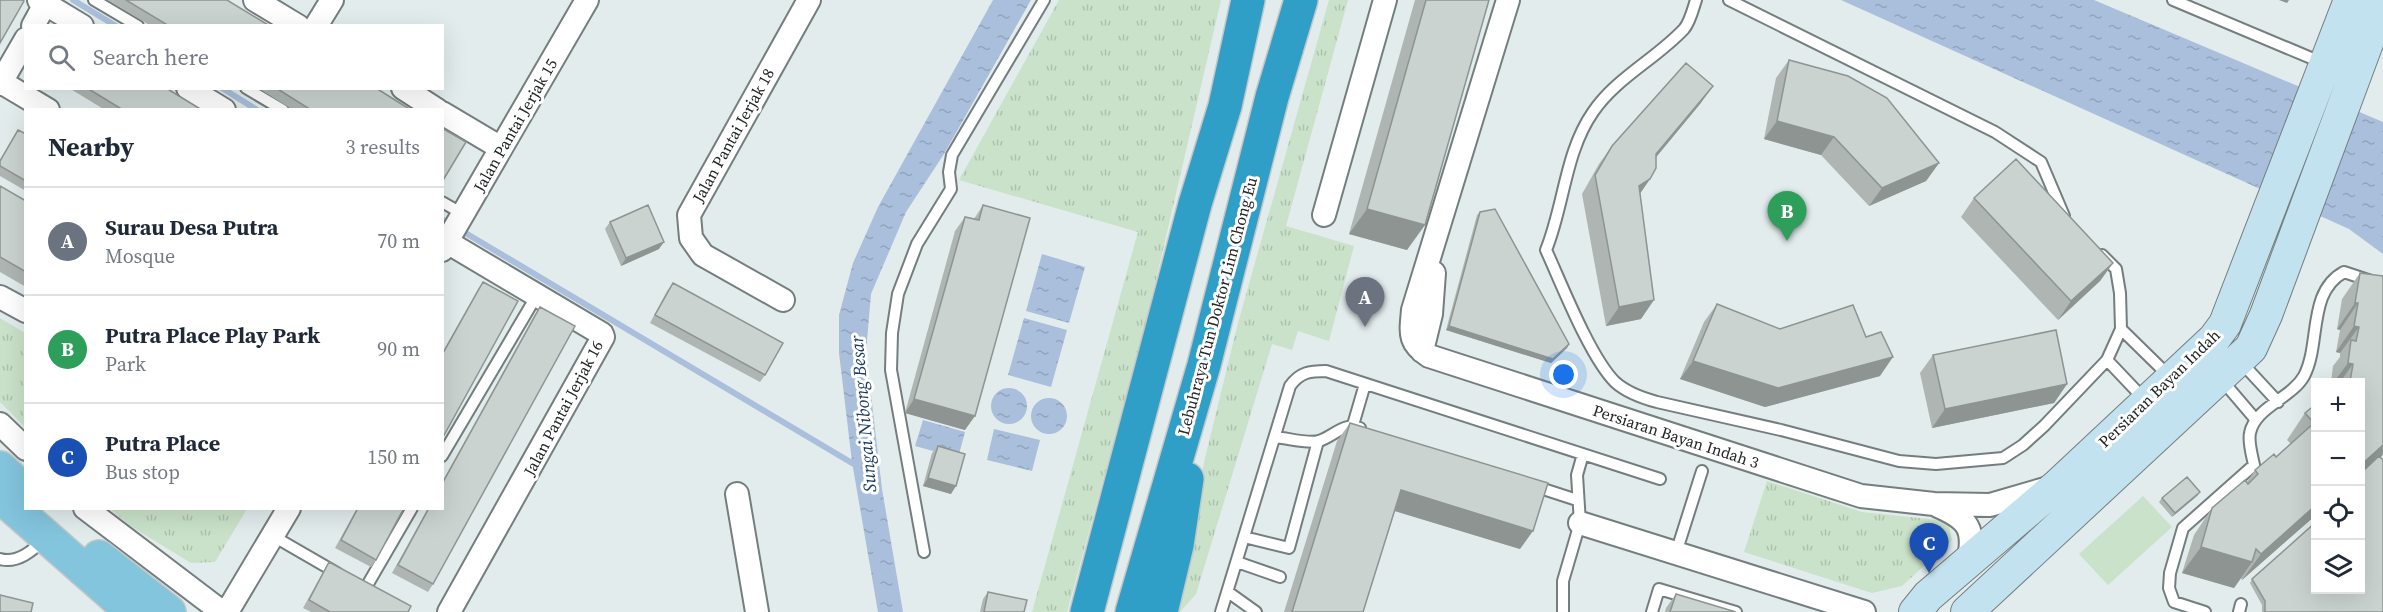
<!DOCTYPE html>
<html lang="en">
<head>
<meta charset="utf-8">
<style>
	:root { --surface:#fff; --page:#f2f2f3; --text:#1f2937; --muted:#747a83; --line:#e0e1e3; --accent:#b45309 }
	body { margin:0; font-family:"Source Serif 4",serif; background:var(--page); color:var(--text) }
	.controls { position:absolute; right:18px; bottom:18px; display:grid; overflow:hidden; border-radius:0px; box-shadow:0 6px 24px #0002 }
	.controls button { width:54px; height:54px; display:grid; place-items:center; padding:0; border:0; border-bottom:2px solid var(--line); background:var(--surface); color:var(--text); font:30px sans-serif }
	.you { position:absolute; left:1564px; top:375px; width:21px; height:21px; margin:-15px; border:4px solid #fff; border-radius:50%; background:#1a73e8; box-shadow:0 0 0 9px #1a73e833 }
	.badge { display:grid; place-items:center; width:39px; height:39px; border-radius:50%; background:var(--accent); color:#fff; font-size:20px; font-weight:700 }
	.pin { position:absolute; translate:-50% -50px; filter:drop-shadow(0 2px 3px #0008) }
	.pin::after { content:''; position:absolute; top:32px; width:21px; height:18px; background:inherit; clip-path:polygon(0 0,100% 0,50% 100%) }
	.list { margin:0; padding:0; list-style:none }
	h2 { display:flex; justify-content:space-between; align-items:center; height:78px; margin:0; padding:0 24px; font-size:26px }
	h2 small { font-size:20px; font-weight:400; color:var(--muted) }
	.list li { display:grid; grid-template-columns:39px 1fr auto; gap:18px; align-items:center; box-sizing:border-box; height:108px; padding:0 24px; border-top:2px solid var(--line) }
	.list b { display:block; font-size:22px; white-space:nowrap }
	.list p { margin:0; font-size:20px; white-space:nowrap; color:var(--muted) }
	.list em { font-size:20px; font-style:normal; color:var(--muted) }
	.icon { flex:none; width:33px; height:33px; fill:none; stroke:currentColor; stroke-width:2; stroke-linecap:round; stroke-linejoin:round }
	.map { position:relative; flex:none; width:2383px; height:612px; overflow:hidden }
	.search { position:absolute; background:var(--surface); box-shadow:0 6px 24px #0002; left:24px; top:24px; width:420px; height:66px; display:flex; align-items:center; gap:15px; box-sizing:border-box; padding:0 21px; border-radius:0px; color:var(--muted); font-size:22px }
	.panel { position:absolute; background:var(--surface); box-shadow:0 6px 24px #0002; left:24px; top:108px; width:420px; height:402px; border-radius:0px }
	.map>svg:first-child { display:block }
	.grass { fill:url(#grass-tufts) }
	.pitch { fill:#cae2c9 }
	.water { fill:url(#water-ripples) }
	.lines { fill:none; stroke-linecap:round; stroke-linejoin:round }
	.stream { stroke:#a9bfdb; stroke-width:6 }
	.lane-casing { stroke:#757e7e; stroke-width:14 }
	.street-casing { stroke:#757e7e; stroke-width:26 }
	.secondary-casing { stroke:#757e7e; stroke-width:34 }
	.primary-casing { stroke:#c5c6c6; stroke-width:36 }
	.highway-casing { stroke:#c5c6c6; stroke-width:36 }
	.lane { stroke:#fff; stroke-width:10 }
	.street { stroke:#fff; stroke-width:22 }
	.secondary { stroke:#c1e2ee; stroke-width:32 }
	.primary { stroke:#83c5dd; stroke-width:33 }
	.highway { stroke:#309fc7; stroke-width:33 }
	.wall { fill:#aeb5b2 }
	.shaded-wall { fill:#8d9491 }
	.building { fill:#cad3cf; stroke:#8d9491; stroke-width:1.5 }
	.labels { text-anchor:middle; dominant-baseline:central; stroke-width:6; stroke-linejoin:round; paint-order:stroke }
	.street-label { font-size:16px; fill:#212525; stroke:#fff }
	.water-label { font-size:18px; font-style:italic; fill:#1b3a60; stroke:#fff }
</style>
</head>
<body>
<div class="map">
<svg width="2383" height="612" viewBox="0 0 2383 612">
	<defs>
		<pattern id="grass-tufts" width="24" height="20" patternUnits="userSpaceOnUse" patternTransform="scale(1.5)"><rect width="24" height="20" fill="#cae2c9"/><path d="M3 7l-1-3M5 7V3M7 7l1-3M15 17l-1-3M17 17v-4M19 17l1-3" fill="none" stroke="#adc2ac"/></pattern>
		<pattern id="water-ripples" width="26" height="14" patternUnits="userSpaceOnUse" patternTransform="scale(1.5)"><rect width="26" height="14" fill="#a9bfdb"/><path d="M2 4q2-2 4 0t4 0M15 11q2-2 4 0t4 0" fill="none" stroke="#91a4bc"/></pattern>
	</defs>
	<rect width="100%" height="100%" fill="#e2ecec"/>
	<!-- grass -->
	<path class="grass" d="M1059,0H1221L1145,327L1067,612H1032L1138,232L959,180Z
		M1329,0H1348L1286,226L1354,246L1329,341L1298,331L1292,350L1272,344L1196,594L1180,612H1172L1205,458L1238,323Z
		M0,318L25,333V427L0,402Z
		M1767,481L1862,512L1948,521L1952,540L1902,586L1872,593L1744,552Z
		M110,509H247L215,562L191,563L132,527Z"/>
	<!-- pitch -->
	<path class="pitch" d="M2143,496L2172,527L2108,585L2079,554Z"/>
	<!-- water -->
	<path class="water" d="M993,0H1031L944,154L906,212L871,294L866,352L882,489L903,612H878L852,462L839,353V315L853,263L878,207Z
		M1841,0H2094L2383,122V254L2349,229Z
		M1042,254L1085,267L1069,323L1026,311Z
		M1024,318L1067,330L1051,387L1008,375Z
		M991 406a18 18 0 1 1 36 0a18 18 0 1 1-36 0Z
		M1031 416a18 18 0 1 1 36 0a18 18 0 1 1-36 0Z
		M923,420L965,432L958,458L915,446Z
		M994,429L1040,440L1032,471L987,460Z"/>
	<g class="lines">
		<!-- stream -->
		<path class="stream" d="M73,0L116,26
			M222,88L257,110
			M442,219L857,466"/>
		<defs>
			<path id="lane" d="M94,0L138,26
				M1696,0C1693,9 1690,22 1684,29C1656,59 1616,78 1593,112C1565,152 1564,206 1546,250C1562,285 1590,357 1615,382C1626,392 1642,398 1657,402L1781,430L1899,461L1936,464L2003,458L2023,445L2044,426L2107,360L2121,329L2120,293L2116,269L2102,255
				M1729,0L1995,132L2041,162L2064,216
				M2173,0L2323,63
				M246,88L283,110
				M442,202L463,214
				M2121,329L2170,377
				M2107,360L2146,401
				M2240,361L2278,402
				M2221,379L2256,420
				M1353,425L1365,384
				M1275,437C1287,438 1308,444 1319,441C1334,436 1344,422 1360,428
				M442,456L537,295
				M1534,486L1577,500
				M273,536L337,573
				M1244,537L1289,548L1318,441
				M924,552L891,370L892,333L898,294L917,244L951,189L949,172L952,155L1044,0
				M1676,553L1702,471
				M0,559C18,564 33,550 45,539
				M1237,562L1280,577
				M365,589L412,508
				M1228,592L1256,612
				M1221,612L1290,386C1300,372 1310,371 1326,371L1660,479
				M1563,612V581L1580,523L1577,475L1583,454
				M1652,612L1659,589L1736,612
				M2205,612L2174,602L2169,588L2170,573L2183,528L2254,465C2252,455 2248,442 2250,433C2255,407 2292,398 2304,376C2321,344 2307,292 2344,272L2371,281L2383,290
				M2239,612L2241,604"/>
			<path id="street" d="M39,0L82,26
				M255,0L298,26
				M1508,0L1413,310C1411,333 1408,342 1429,356L1861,496L1934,504L1990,505L2045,489
				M33,26L45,4
				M316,26L332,0
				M1,82L48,110
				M0,84L26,39
				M188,88L224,110
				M403,88L437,110
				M442,113L501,148
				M1324,215L1385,0
				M442,239L602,334L603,337L449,612
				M442,250L587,0
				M0,297L26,311
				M783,300L703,255L691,238L689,215L809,0
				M1422,351L1431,314L1434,273
				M0,424L26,449
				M737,494L757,612
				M1938,506C1968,519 1976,529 1968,562
				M85,508L222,612
				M1580,523L1864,612
				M227,612L289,508"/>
			<path id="secondary" d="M1915,612L1928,596L2058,485L2214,339L2225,324L2350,0
				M1967,612L2251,348L2266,315L2383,0"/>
			<path id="primary" d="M0,468L26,492
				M0,496L132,612
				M99,557L169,612"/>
			<path id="highway" d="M1087,612L1195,204L1225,106L1248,0
				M1132,612L1204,365L1272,97L1301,0
				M1161,612L1177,545L1187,479"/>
		</defs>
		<!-- lane casing -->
		<use href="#lane" class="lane-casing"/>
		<!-- street casing -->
		<use href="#street" class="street-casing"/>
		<!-- secondary casing -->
		<use href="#secondary" class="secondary-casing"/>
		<!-- primary casing -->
		<use href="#primary" class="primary-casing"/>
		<!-- highway casing -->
		<use href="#highway" class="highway-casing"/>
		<!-- lane -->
		<use href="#lane" class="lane"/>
		<!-- street -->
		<use href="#street" class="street"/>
		<!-- secondary -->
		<use href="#secondary" class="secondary"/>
		<!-- primary -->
		<use href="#primary" class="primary"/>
		<!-- highway -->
		<use href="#highway" class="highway"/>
	</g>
	<!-- wall -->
	<path class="wall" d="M108,0H227L270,26H151Z
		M1415,0H1489L1407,250L1349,234Z
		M1789,60L1939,163L1926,181L1869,206L1821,155L1764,139L1776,78Z
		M1713,86L1700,104L1656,157L1650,179L1640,193L1641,319L1606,326L1582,194L1599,164L1612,146Z
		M69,88H166L202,110H105Z
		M258,88H376L411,110H293Z
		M18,130L26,134V191L0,176V160Z
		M0,186L26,201V287L0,272Z
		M1974,198L2113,263L2100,281L2058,320L1961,217Z
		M983,205L965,430L905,413L955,231L965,217L974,219Z
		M1480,212L1569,344L1567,348L1551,363L1446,330L1477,215Z
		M610,222L659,249L621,266L605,229Z
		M2360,273L2383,276V454L2380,457L2383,612H2262V605L2250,583L2252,579L2316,590L2361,382H2331L2333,366L2340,357V353L2336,352L2340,330L2337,329L2342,299Z
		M483,282L442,439V353L478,289Z
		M673,283L765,375L760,382L650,323L667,291Z
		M1717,304L1780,329L1880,376L1765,407L1680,379L1704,322Z
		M540,307L433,584L428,592L392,573L428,508H442V482L535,314Z
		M1933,355L2067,384L2054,403L1932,428L1920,373Z
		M2316,404V515L2242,580L2241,578L2234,588L2182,573L2194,535L2212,508L2247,482L2255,470L2276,457L2291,444L2287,440L2305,413Z
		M1350,423L1520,549L1395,511L1363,612H1284L1337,441Z
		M938,446L951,494L923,486L932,453Z
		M2200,492L2197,496L2172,517L2159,502L2162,498Z
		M357,508H404L376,560L371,567L335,548Z
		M329,562L408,612H311L303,608L324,570Z
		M988,592L1024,612H980L983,599Z
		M1676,594L1736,612H1665L1666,608Z"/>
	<!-- shaded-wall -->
	<path class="shaded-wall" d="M2279,0H2289L2287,3Z
		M1713,86L1700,104L1643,173L1656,154Z
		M1777,121L1834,137L1821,155L1764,139Z
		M1939,163L1926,181L1869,206L1882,188Z
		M1650,179L1637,198L1639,186Z
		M1367,209L1425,225L1407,250L1349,234Z
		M664,242L659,249L621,266L626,258Z
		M2113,263L2100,281L2058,320L2071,301Z
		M1654,300L1641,319L1606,326L1619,307Z
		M2355,303H2358L2340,330L2337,329Z
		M1449,326L1569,344L1567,348L1551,363L1446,330Z
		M2354,326L2359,327L2340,353L2336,352Z
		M1893,357L1880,376L1765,407L1680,379L1693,361Z
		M2348,363L2353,364L2340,382H2334Z
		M2067,384L2054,403L1932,428L1945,409Z
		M914,399L975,416L965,430L905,413Z
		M2383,445V454L2382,456L2361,475V465Z
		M928,478L956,486L951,494L923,486Z
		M1401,490L1533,531L1520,549L1388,509Z
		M2200,492L2197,496L2172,517L2175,513Z
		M2316,505V515L2242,580L2261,554Z
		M2201,547L2252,562L2234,588L2182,573Z"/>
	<!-- building -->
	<path class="building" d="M0,0H22L24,1L0,43Z
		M126,0H227L270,26H169Z
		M1426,0H1489L1425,225L1367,209Z
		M1789,60L1848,76L1887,98L1939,163L1882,188L1834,137L1777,121Z
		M1686,63L1713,86L1656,154V168L1650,179L1639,186L1654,300L1619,307L1595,175L1612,146Z
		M87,88H166L202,110H123Z
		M276,88H376L411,110H311Z
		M442,128L466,142L442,182Z
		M18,130L26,134V181L0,166V161Z
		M2016,159L2113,263L2071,301L1974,198Z
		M0,186L26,201V272L0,257Z
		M648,205L664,242L626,258L610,222Z
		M983,205L1030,218L975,416L914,399L965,217L979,220Z
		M1495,209L1569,344L1553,359L1449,326L1480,212Z
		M2360,273L2383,276V445L2361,465V382H2350L2353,364L2348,363L2351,340L2356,341L2359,327L2354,326L2358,303H2355Z
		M483,282L518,301L442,439V355Z
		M673,283L783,343L765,375L655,315Z
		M1717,304L1780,329L1853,305L1866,337L1881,332L1893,357L1778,388L1693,361Z
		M540,307L575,326L433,584L398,565L429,508H442V484Z
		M2056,330L2067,384L1945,409L1933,355Z
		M2316,404V505L2261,554L2256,549L2252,562L2201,547L2212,508L2245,480L2248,484L2258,474L2255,470L2274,454L2276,457L2314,423L2305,413Z
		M1350,423L1548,483L1533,531L1401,490L1363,612H1292Z
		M938,446L965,454L956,486L928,478Z
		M2379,456L2383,460V612H2265V601L2252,579L2316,522V590H2361V473Z
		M2187,477L2200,492L2175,513L2162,498Z
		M358,508H404L376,560L341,540Z
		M329,562L411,606L408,612H330L309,600Z
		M988,592L1027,600L1024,612H984Z
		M1676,594L1736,612H1670Z
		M0,595L33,603L31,612H0Z"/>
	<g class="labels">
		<!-- street labels -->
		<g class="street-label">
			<text transform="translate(515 125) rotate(-60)">Jalan Pantai Jerjak 15</text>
			<text transform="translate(733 135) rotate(-61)">Jalan Pantai Jerjak 18</text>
			<text transform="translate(1217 306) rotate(-75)">Lebuhraya Tun Doktor Lim Chong Eu</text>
			<text transform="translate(2159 388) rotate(-44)">Persiaran Bayan Indah</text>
			<text transform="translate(563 408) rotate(-62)">Jalan Pantai Jerjak 16</text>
			<text transform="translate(1676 436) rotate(18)">Persiaran Bayan Indah 3</text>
		</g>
		<!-- water labels -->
		<g class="water-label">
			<text transform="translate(863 414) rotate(-95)">Sungai Nibong Besar</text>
		</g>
	</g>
</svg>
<div class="controls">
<button>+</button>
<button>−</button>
<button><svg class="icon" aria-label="locate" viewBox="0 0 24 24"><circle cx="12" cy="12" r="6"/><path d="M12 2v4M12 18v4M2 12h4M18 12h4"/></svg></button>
<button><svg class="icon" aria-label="layers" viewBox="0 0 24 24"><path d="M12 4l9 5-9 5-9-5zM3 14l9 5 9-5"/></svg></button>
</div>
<div class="you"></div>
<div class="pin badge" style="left:1365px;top:327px;background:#6b7280">A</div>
<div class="pin badge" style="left:1787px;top:241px;background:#2e9e5b">B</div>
<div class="pin badge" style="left:1929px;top:573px;background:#1a4fb4">C</div>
<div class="search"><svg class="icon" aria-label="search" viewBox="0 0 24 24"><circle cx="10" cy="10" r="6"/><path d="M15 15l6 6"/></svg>Search here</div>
<section class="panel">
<h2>Nearby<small>3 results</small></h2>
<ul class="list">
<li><span class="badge" style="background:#6b7280">A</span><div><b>Surau Desa Putra</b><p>Mosque</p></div><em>70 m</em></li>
<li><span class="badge" style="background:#2e9e5b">B</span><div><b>Putra Place Play Park</b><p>Park</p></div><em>90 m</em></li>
<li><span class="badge" style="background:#1a4fb4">C</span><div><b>Putra Place</b><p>Bus stop</p></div><em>150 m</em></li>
</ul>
</section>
</div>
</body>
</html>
